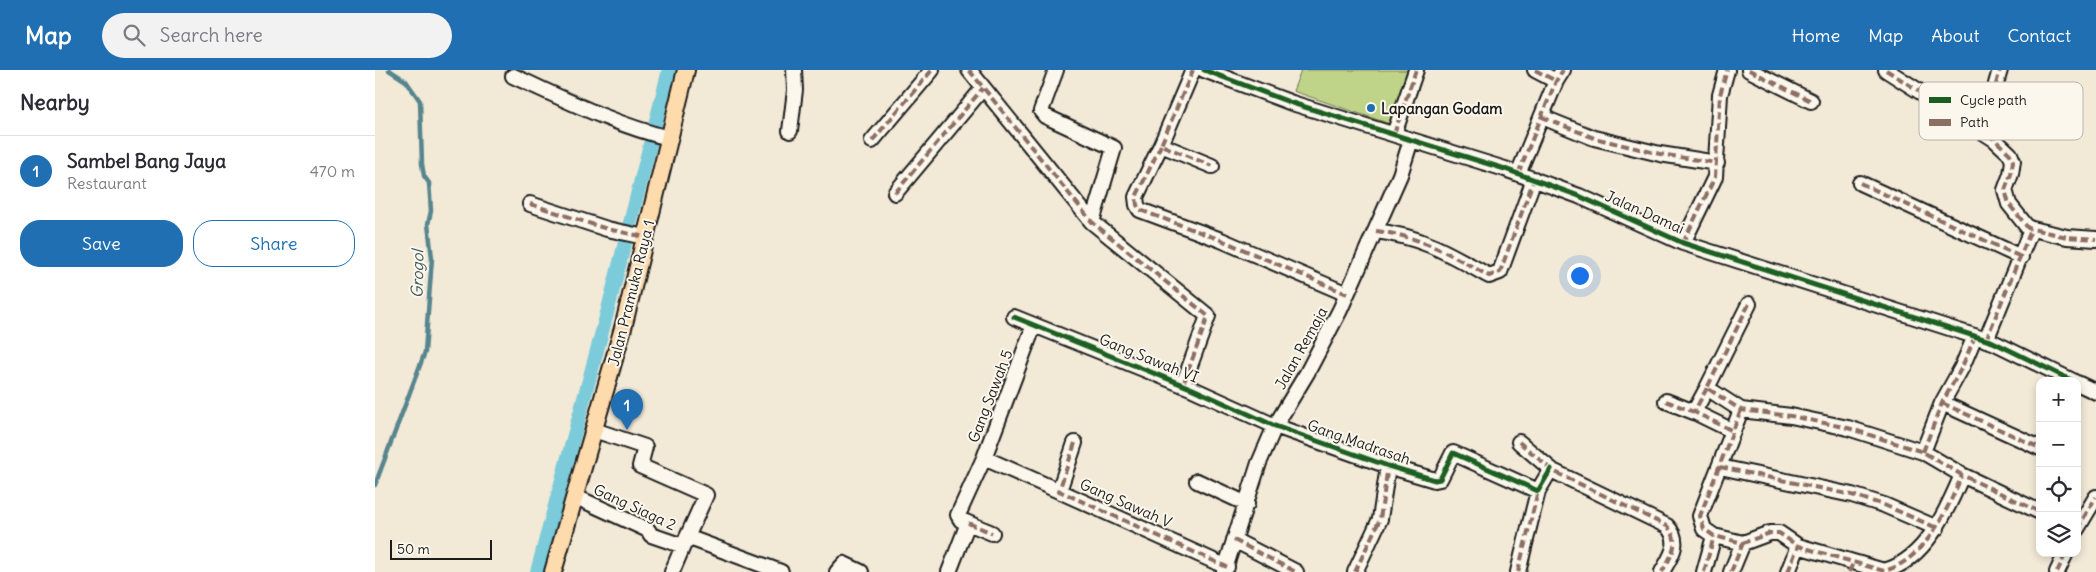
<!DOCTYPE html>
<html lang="en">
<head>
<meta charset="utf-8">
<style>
	:root { --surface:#fff; --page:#f2f2f3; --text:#2b2b33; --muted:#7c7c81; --line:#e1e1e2; --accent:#1f6fb2 }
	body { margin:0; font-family:Delius,sans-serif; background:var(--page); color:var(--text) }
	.controls { position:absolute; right:15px; bottom:15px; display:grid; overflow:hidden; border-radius:10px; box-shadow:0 2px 8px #0003 }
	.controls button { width:45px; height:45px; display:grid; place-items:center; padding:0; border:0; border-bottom:1px solid var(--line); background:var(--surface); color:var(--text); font:25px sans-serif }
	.scale { position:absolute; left:15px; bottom:12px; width:102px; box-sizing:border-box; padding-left:5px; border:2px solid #1c1c1c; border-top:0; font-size:14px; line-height:18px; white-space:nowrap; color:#1c1c1c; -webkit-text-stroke:4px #fbf7ec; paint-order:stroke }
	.you { position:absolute; left:1204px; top:205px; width:18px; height:18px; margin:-12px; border:4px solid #fff; border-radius:50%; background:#1a73e8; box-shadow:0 0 0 8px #1a73e833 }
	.badge { display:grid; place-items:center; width:32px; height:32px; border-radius:50%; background:var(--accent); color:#fff; font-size:16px; font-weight:700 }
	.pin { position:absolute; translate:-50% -41px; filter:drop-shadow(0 1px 2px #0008) }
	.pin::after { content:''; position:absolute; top:26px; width:18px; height:15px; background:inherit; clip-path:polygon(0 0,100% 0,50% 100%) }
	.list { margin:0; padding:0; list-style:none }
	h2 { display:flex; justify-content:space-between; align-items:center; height:65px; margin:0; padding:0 20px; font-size:21px }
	h2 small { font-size:16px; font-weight:400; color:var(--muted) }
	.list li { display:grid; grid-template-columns:32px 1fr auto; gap:15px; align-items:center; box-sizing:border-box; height:70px; padding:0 20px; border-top:1px solid var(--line) }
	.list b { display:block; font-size:19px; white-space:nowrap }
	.list p { margin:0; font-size:16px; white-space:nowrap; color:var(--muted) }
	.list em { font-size:16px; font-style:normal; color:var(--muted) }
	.actions { display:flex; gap:10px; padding:15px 20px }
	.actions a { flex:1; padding:11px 0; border:1px solid var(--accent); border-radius:20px; text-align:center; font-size:18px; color:var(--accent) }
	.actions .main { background:var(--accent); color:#fff }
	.icon { flex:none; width:28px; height:28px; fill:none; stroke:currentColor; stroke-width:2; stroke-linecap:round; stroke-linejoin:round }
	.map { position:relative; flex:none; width:1721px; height:502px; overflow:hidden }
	header { display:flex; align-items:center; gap:30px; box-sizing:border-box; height:70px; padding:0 25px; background:var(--accent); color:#fff }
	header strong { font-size:24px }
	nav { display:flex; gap:28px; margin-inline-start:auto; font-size:18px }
	.search { width:350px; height:45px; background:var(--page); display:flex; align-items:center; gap:12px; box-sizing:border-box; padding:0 18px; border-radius:28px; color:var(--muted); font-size:19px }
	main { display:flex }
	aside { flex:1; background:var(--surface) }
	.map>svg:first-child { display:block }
	.pitch { fill:#bfd489; stroke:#6e7852 }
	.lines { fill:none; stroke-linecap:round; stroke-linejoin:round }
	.stream { stroke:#56858e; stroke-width:4.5 }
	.canal { stroke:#7ccbda; stroke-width:14 }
	.minor-casing { stroke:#1c1c1c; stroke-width:18 }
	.major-casing { stroke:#1c1c1c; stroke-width:20 }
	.minor { stroke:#fbf7ec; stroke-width:14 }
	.major { stroke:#fedbac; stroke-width:16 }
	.quiet { stroke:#8d6e63; stroke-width:4; stroke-dasharray:8 4; stroke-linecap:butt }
	.cycleway-casing { stroke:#fbf7ec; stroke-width:8 }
	.cycleway { stroke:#1b5e20; stroke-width:5 }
	.poi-dot { fill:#1f6fb2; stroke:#fbf7ec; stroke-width:2 }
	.labels { text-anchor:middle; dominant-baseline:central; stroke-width:4; stroke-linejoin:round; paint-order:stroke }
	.poi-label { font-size:15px; font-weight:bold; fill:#1c1c1c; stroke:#fbf7ec; text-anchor:start }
	.street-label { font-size:15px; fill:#1c1c1c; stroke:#fbf7ec }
	.water-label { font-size:16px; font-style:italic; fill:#3e595e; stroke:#fbf7ec }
	.key { fill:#fbf7ec; stroke:#b8b5ae; stroke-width:1 }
	.key-label { font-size:14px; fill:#1c1c1c }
</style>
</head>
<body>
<header>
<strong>Map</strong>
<div class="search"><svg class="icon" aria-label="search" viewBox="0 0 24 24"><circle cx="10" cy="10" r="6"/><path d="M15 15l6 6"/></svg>Search here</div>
<nav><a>Home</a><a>Map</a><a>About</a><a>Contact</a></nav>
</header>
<main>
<aside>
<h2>Nearby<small></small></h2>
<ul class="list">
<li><span class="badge">1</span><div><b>Sambel Bang Jaya</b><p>Restaurant</p></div><em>470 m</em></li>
</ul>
<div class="actions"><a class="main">Save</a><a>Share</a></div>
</aside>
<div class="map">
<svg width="1721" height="502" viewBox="0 0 1721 502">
	<rect width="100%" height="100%" fill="#f2e9d7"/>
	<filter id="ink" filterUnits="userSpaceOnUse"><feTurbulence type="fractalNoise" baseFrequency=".02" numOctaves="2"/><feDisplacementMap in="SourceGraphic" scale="10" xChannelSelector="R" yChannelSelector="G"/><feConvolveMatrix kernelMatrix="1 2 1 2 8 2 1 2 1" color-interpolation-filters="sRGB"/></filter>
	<g filter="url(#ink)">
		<!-- pitch -->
		<path class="pitch" d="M926,0H1040L1018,55L918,21Z"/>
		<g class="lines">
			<!-- stream -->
			<path class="stream" d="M0,415L50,282L57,188L53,154L56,141L55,126L54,113L49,106L47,94L45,31L31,11L14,0"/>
			<!-- canal -->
			<path class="canal" d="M162,502L231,247L294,0"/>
			<defs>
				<path id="minor" d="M594,0L717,152L833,246L808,315
					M681,0L666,41L670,46L739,78L717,152
					M818,0L786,75L837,96
					M829,0L917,33L1130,99L1204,126L1308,173L1618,272L1698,311
					M1160,0L1181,11
					M1374,0L1436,31
					M1511,0L1619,69L1635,84L1638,91L1636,104L1630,120L1634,134L1653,158L1692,167L1721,169
					M138,6C189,29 240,55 294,68
					M1167,47L1219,68L1285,84L1342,93
					M415,61L420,20L419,0
					M1019,64L1041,0
					M1619,69L1632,40L1631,33L1621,14L1625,0
					M497,71L557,0
					M786,75L761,127L762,135L765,140L846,170L972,224
					M1143,104L1181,11L1188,0
					M1485,113L1646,187
					M520,123L608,18
					M155,134L232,159L270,167
					M1001,161C1048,167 1073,183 1114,206L1125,202L1159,109
					M1308,173L1340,107L1345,25L1352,0
					M1374,234L1332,318L1366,340L1416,346L1473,358L1548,382L1587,405L1665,442
					M639,247L818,319L900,356L1013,396L1060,410L1065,409L1078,383L1163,421L1176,399
					M659,255L609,388L684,421
					M1611,270L1656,160
					M1702,313L1721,322
					M1332,318L1319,342L1358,361
					M1291,331L1319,342
					M1567,333L1665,378
					M1366,340L1325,446L1329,459L1339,466L1368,473L1395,463H1404L1423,476L1509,501C1550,490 1572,441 1587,405
					M219,360L270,377L265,396L331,425L308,476
					M1144,372L1178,401L1292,456C1307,472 1296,486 1287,502
					M700,373L684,421L852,497
					M1548,382L1567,333L1587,297L1600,266
					M1345,397L1477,425L1509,435L1562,458
					M822,411L872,434
					M201,427L273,460L276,465L308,476L297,502
					M593,453L617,463
					M1702,459L1721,427
					M312,467L406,502
					M859,470L921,502
					M462,502L469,494L486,502
					M574,502L593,453L586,450L583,445L609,388
					M849,502L884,393L900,356L932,303L965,240L1025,105L1036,70
					M980,502L1005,449L1013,396
					M1143,502L1163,421
					M1329,502L1339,466
					M1356,502L1368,473
					M1413,502L1423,476
					M1682,502L1691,483"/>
				<path id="major" d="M178,502L248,258L311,0"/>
			</defs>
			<!-- minor casing -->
			<use href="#minor" class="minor-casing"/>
			<!-- major casing -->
			<use href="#major" class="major-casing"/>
			<!-- minor -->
			<use href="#minor" class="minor"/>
			<!-- major -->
			<use href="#major" class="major"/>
			<!-- quiet -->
			<path class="quiet" d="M594,0L717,152L833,246L808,315
				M818,0L786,75L837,96
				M1160,0L1181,11
				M1374,0L1436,31
				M1511,0L1619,69L1635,84L1638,91L1636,104L1630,120L1634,134L1653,158L1692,167L1721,169
				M1167,47L1219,68L1285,84L1342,93
				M1019,64L1041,0
				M1619,69L1632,40L1631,33L1621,14L1625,0
				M497,71L557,0
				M786,75L761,127L762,135L765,140L846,170L972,224
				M1143,104L1181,11L1188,0
				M1485,113L1646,187
				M520,123L608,18
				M155,134L232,159L270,167
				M1001,161C1048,167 1073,183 1114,206L1125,202L1159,109
				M1308,173L1340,107L1345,25L1352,0
				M1374,234L1332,318L1366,340L1416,346L1473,358L1548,382L1587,405L1665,442
				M1611,270L1656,160
				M1332,318L1319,342L1358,361
				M1291,331L1319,342
				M1567,333L1665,378
				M1366,340L1325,446L1329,459L1339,466L1368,473L1395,463H1404L1423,476L1509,501C1550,490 1572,441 1587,405
				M1144,372L1178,401L1292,456C1307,472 1296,486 1287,502
				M700,373L684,421L852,497
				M1548,382L1567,333L1587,297L1600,266
				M1345,397L1477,425L1509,435L1562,458
				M593,453L617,463
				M1702,459L1721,427
				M859,470L921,502
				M980,502L1005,449L1013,396
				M1143,502L1163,421
				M1329,502L1339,466
				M1356,502L1368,473
				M1413,502L1423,476
				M1474,502L1478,493
				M1682,502L1691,483"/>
			<defs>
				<path id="cycleway" d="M829,0L917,33L1130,99L1204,126L1308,173L1618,272L1698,311
					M639,247L818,319L900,356L1013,396L1060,410L1065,409L1078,383L1163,421L1176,399"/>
			</defs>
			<!-- cycleway casing -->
			<use href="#cycleway" class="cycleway-casing"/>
			<!-- cycleway -->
			<use href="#cycleway" class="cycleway"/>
		</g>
	</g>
	<!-- markers -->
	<circle class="poi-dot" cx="996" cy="38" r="5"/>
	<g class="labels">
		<!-- poi labels -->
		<g class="poi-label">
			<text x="1006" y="38">Lapangan Godam</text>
		</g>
		<!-- street labels -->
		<g class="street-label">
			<text transform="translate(1270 142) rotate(24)">Jalan Damai</text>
			<text transform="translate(256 223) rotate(-76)">Jalan Pramuka Raya 1</text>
			<text transform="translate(926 278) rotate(-61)">Jalan Remaja</text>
			<text transform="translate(774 288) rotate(22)">Gang Sawah VI</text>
			<text transform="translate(615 326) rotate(-69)">Gang Sawah 5</text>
			<text transform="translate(984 372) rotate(19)">Gang Madrasah</text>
			<text transform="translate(751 433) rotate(24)">Gang Sawah V</text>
			<text transform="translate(260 437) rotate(25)">Gang Siaga 2</text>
		</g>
		<!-- water labels -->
		<g class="water-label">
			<text transform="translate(42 204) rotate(-89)">Grogol</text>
		</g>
	</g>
	<!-- legend -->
	<rect x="1544" y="12" width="164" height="58" rx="8" class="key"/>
	<rect x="1554" y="27" width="22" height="6" fill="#1b5e20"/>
	<rect x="1554" y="49" width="22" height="7" fill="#8d6e63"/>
	<g class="key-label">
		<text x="1585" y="35">Cycle path</text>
		<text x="1585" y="57">Path</text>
	</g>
</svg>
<div class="controls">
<button>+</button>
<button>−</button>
<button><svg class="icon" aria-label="locate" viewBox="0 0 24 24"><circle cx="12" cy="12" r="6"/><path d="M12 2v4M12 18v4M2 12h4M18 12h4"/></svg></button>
<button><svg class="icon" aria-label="layers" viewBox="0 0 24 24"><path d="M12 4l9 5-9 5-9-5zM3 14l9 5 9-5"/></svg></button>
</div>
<div class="scale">50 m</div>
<div class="you"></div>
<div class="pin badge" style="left:252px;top:360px">1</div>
</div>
</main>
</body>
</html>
